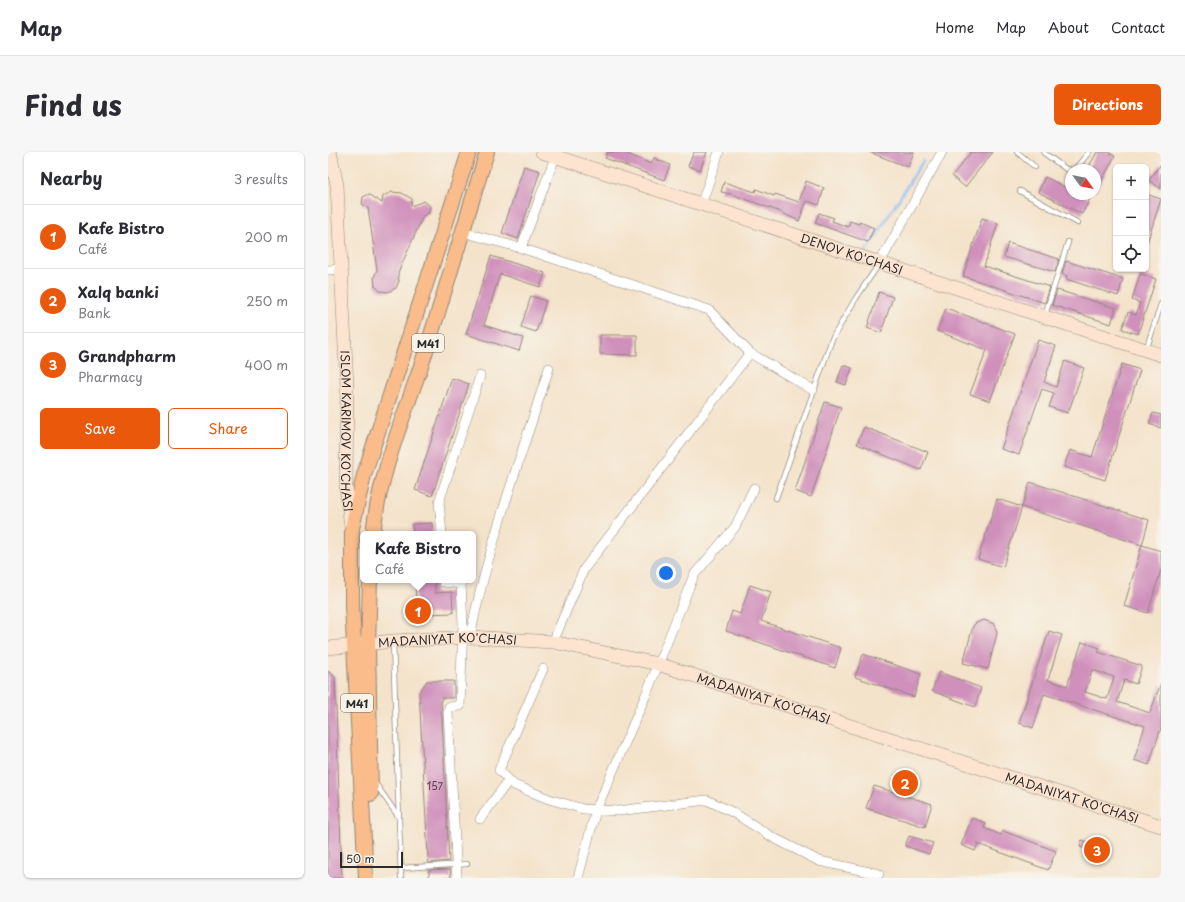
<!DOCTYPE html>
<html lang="en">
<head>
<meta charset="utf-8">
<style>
	:root { --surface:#fff; --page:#f7f7f7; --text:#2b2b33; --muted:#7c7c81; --line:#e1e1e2; --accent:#ea580c }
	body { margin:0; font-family:"Playpen Sans",sans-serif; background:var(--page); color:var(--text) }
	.controls { position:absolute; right:12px; top:12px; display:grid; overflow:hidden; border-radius:6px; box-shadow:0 1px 3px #0004 }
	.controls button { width:36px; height:36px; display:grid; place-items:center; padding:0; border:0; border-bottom:1px solid var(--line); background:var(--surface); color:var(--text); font:20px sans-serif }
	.compass { position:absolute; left:737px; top:12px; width:36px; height:36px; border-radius:50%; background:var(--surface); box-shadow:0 1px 3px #0004; rotate:123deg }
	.scale { position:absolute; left:12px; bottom:10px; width:63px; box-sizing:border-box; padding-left:4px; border:2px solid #2b2b2b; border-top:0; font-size:11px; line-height:14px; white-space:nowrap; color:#2b2b2b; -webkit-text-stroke:3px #f7f3e8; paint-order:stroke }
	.you { position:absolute; left:338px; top:421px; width:14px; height:14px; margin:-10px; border:3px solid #fff; border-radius:50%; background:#1a73e8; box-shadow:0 0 0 6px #1a73e833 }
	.badge { display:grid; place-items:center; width:26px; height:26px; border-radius:50%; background:var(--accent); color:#fff; font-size:13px; font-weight:700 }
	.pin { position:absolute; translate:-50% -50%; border:2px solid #fff; box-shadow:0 1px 4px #0006 }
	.popup { position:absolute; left:32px; top:379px; width:116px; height:52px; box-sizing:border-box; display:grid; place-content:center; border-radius:6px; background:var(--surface); filter:drop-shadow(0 1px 3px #0005); font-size:13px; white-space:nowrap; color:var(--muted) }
	.popup b { font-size:15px; color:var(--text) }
	.popup::after { content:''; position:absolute; left:50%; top:100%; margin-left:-8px; border:8px solid transparent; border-top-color:var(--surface) }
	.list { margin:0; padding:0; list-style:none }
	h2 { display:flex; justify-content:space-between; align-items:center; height:52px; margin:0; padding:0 16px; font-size:17px }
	h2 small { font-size:13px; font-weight:400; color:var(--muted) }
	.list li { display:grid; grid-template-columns:26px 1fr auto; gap:12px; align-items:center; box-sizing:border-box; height:64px; padding:0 16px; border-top:1px solid var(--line) }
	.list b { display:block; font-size:15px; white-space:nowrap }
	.list p { margin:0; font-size:13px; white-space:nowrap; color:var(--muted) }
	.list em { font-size:13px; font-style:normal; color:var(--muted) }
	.actions { display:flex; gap:8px; padding:12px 16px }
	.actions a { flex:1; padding:9px 0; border:1px solid var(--accent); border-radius:6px; text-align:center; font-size:14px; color:var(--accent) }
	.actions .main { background:var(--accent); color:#fff }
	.icon { flex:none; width:22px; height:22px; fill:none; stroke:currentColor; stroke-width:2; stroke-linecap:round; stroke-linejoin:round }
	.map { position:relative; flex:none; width:833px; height:726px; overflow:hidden; border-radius:6px }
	header { display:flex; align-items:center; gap:24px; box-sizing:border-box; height:56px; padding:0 20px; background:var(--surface); border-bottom:1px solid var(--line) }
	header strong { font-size:19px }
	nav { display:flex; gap:22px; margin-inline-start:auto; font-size:14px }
	.intro { display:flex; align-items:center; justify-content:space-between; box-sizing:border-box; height:96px; padding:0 24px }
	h1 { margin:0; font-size:28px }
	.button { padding:10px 18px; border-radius:6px; background:var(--accent); color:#fff; font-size:14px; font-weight:700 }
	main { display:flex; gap:24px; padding:0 24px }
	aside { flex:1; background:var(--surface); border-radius:6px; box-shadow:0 1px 3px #0004 }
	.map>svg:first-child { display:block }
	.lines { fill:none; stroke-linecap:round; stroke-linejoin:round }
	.stream { stroke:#87bcf6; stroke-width:2.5 }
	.building { fill:#d090bc; fill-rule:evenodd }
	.lane-casing { stroke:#90877b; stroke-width:6 }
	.street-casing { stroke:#90877b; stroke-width:10 }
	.secondary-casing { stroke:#90877b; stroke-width:14 }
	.primary-casing { stroke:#90877b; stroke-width:16 }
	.lane { stroke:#fff; stroke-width:4.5 }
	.street { stroke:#fff; stroke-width:9 }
	.secondary { stroke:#fde4d0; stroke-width:13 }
	.primary { stroke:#f9bc8a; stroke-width:14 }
	.labels { text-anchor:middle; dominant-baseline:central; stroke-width:4; stroke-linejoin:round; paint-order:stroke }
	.number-label { font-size:10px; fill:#54444f }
	.shield { fill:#f7f3e8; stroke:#686764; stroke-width:1 }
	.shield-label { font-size:11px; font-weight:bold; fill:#2b2b2b }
	.street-label { font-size:12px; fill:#2b2b2b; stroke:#f7f3e8 }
</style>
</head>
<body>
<header>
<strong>Map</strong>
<nav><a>Home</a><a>Map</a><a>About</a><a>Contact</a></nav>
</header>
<div class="intro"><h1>Find us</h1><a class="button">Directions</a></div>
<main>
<aside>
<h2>Nearby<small>3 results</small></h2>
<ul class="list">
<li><span class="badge">1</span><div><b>Kafe Bistro</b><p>Café</p></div><em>200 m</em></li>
<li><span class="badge">2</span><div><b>Xalq banki</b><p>Bank</p></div><em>250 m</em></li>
<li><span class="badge">3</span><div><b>Grandpharm</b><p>Pharmacy</p></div><em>400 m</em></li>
</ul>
<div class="actions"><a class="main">Save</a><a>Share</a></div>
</aside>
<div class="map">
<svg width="833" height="726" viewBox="0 0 833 726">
	<rect width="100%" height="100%" fill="#f7f3e8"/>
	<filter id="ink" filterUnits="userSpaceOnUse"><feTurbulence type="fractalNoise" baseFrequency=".025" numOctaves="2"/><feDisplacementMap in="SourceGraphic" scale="8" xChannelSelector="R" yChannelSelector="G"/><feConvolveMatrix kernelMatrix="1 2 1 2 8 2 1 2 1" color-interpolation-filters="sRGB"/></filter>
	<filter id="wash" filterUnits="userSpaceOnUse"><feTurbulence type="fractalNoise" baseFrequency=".012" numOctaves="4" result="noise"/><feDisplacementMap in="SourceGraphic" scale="16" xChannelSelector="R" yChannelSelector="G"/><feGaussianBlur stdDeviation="0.9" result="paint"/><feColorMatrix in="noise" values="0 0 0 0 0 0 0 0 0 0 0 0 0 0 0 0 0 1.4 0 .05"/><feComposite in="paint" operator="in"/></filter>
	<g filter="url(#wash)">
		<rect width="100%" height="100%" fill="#f4e3cb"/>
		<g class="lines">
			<!-- stream -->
			<path class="stream" d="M537,101L595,9"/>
		</g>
		<g id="blocks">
			<!-- building -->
			<path class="building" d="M280,0H295L323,12L326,6L342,13L336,28L277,6Z
				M366,0H379L372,18L360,14Z
				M541,0H586L580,15Z
				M643,0H665L637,35L624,24Z
				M769,0H780L787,4L767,41V18H759Z
				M833,12V37L821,28Z
				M196,14L212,19L190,87L174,81Z
				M717,25L743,38V42H752L762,47L754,62L710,40Z
				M478,29L496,36L491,53L479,49L471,69L450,59L403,42L393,40L396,30L427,40L428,37L446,44L447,42L471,50Z
				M64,40L74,41L84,47L83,54L96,49L102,54L101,61L95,64L70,121L71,129L68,136L60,140L52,139L47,134L46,125L49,118L40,56L34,52L35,45L41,42L54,51L55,44Z
				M818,42L833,47L819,91L818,90Z
				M491,61L506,66L504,69L520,75L522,69L531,72L532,70L546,76L540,90L487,71Z
				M654,66L670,71L656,114L722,135L717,151L635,124Z
				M680,91L731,107L727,120L676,105Z
				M163,104L217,121L212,135L172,122L156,173L195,186L191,199L138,182Z
				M738,109L795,127L790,144L738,127L739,124L734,122Z
				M812,122L828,127L810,182L794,177L800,160L808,163L812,151L804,148Z
				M729,138L788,156L783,172L724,153Z
				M551,140L565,145L553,181L539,176Z
				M203,144L218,149L208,180L193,175Z
				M618,156L687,182L662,249L642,242L659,198L609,179Z
				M272,183H309V203L272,202Z
				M710,188L728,194L716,230L728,235L737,209L756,216L740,261L721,255L726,241L714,237L691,303L673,297Z
				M794,212L812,218L777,328L736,315L742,298L764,305Z
				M515,213L524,216L518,233L509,230Z
				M124,226L141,232L104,344L87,338Z
				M497,250L513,255L483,345L467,339Z
				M825,261L833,263V276L821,272Z
				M536,275L600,300L593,318L529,292Z
				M702,330L821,368L814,393L694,355Z
				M669,347L694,355L675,415L650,407Z
				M104,371L105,382H85L84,372Z
				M814,393L833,399V418L820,461L796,454Z
				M87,428H107V441L124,440L125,461L97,462L88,453Z
				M422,433L443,440L433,469L513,496L507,516L398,479L404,459L412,462Z
				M656,468L666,472L669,481L660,517L635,511L645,474L648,471Z
				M721,479L734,483L720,528L739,534L754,490L772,496L770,500L814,514L808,532L796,528L789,550L822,561L833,531V576L821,613L806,608L817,574L716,542L705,576L691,571ZM764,518L786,525L779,547L757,540Z
				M535,502L593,522L586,545L527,525Z
				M0,519L7,525L14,726H0Z
				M611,520L653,536L647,555L604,539Z
				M99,529H126V546H113L121,709L101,711L100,705L91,540Z
				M546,634L604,652L597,675L538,656Z
				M644,666L658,671L656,676L673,683L675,679L728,699L720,718L650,692L647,699L633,693Z
				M581,684L605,691L601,702L577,694Z
				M754,688L770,694L767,701L752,695Z
				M122,717L123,726H101V718Z"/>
		</g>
	</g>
	<g filter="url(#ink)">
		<use href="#blocks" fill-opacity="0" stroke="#90877b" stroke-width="1"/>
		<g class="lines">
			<defs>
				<path id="lane" d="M689,0L707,15
					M716,1L738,17L743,18
					M745,18L748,16L761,0
					M692,39L750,71
					M717,163L740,90
					M818,198L833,152
					M448,346L504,187L528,146L551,112
					M65,490L73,726
					M47,631L70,664
					M73,716L139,712"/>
				<path id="street" d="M373,53L391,0
					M134,80L193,96L381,158L422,201L485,238
					M193,96L229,0
					M551,112L614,0
					M0,118L13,117
					M114,382L111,350L152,224
					M115,428V430L133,432L135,472L132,554L121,555L120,560L129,726
					M142,485C160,393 193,305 221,216
					M225,490L256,417L422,201
					M215,517L171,618L186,633L221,647L255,657L290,659L379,648L406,661L444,685L491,709L551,722
					M152,667L181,628
					M250,726L268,658L317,545L366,423L407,375L426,336"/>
				<g id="secondary">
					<path id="s1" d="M2,0L9,33L19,234L18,335L23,375"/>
					<path id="s2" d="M214,0L833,203"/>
					<path id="s3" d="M0,496L65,489L142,485L225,490L330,512L833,674"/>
				</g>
				<path id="primary" d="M45,382C51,323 75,267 94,211C117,141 137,70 159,0
					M42,428L40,492L43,642
					M38,726L24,453V376L36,323L141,0"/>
			</defs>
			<!-- lane casing -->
			<use href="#lane" class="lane-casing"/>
			<!-- street casing -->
			<use href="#street" class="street-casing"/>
			<!-- secondary casing -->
			<use href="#secondary" class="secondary-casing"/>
			<!-- primary casing -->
			<use href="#primary" class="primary-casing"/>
			<!-- lane -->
			<use href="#lane" class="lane"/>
			<!-- street -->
			<use href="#street" class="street"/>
			<!-- secondary -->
			<use href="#secondary" class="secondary"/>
			<!-- primary -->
			<use href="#primary" class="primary"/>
		</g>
	</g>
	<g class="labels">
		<!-- number labels -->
		<g class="number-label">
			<text x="107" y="633">157</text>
		</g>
		<!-- shield labels -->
		<g class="shield">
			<rect x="84" y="182" width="32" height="18" rx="3"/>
			<rect x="13" y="542" width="32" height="18" rx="3"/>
		</g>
		<g class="shield-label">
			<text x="100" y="191">M41</text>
			<text x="29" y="551">M41</text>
		</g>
		<!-- street labels -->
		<g class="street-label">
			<text stroke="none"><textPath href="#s2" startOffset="326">DENOV KO'CHASI</textPath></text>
			<text stroke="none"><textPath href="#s1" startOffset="280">ISLOM KARIMOV KO'CHASI</textPath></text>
			<text stroke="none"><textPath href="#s3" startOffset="120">MADANIYAT KO'CHASI</textPath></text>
			<text stroke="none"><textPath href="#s3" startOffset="444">MADANIYAT KO'CHASI</textPath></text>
			<text stroke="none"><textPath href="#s3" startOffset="768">MADANIYAT KO'CHASI</textPath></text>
		</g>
	</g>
</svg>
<div class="controls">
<button>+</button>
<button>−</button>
<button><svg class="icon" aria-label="locate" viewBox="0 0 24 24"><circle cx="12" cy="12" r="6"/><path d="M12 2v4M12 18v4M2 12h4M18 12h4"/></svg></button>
</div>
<svg class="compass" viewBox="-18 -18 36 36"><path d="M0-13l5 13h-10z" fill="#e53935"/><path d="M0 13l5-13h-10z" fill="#7c7c81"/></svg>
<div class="scale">50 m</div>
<div class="you"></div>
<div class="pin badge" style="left:90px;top:459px">1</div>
<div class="popup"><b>Kafe Bistro</b>Café</div>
<div class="pin badge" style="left:577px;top:631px">2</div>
<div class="pin badge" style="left:769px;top:698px">3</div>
</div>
</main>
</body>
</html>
